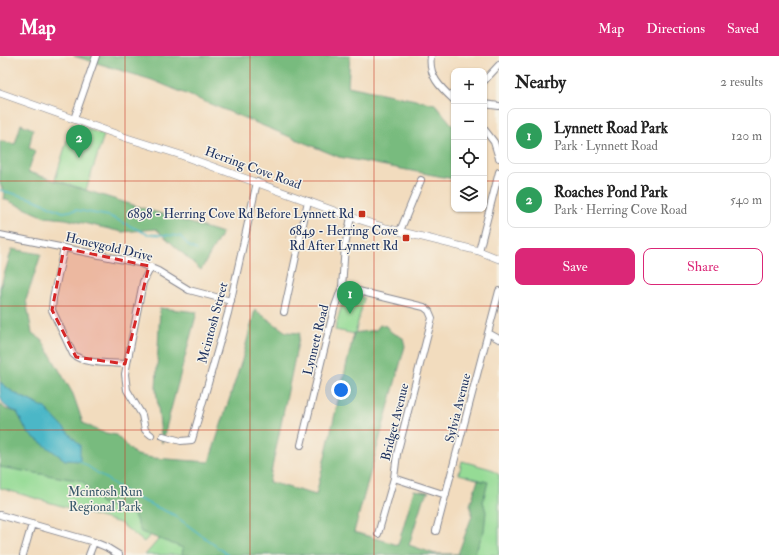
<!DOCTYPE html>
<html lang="en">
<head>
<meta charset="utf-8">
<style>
	:root { --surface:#fff; --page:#f2f2f2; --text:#222; --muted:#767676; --line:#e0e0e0; --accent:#db2777 }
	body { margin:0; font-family:"IM FELL Double Pica",serif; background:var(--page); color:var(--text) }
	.controls { position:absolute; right:12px; top:12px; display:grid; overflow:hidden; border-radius:8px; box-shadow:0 1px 3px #0004 }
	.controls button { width:36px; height:36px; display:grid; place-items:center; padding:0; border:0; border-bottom:1px solid var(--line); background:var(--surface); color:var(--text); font:20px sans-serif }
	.you { position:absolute; left:341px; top:334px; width:14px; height:14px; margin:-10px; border:3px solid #fff; border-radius:50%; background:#1a73e8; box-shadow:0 0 0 6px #1a73e833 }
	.badge { display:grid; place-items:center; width:26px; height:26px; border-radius:50%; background:var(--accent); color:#fff; font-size:13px; font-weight:700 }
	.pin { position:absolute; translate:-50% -33px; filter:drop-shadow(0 1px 2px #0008) }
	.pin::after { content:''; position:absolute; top:21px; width:14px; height:12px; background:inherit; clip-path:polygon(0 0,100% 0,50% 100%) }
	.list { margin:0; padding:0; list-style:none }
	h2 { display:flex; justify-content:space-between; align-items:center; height:52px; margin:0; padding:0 16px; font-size:17px }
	h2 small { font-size:13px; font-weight:400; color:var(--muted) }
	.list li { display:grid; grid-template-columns:26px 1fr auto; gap:12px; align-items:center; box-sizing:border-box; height:56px; margin:0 8px 8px; padding:0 8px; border:1px solid var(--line); border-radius:8px }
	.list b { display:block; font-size:15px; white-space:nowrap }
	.list p { margin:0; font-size:13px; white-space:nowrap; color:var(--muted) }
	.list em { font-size:13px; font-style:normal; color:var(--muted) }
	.actions { display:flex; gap:8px; padding:12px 16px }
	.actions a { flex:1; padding:9px 0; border:1px solid var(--accent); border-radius:8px; text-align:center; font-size:14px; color:var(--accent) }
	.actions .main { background:var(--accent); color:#fff }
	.icon { flex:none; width:22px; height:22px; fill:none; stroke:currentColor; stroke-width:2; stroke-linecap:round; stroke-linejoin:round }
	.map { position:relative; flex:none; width:499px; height:499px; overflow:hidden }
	header { display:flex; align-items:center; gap:24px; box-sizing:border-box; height:56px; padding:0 20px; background:var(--accent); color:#fff }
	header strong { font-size:19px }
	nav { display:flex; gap:22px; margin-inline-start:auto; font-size:14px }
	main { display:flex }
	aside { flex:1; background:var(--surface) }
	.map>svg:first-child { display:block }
	.green { fill:#95db95; stroke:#58857a }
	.forest { fill:#78bb7e; stroke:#4a756e }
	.water { fill:#4bb7c7; stroke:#337392 }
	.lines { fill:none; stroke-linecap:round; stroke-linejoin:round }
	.stream { stroke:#4bb7c7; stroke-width:1.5 }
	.minor-casing { stroke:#86868e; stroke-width:8 }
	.major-casing { stroke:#86868e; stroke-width:8 }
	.minor { stroke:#fff; stroke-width:6 }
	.major { stroke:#fff; stroke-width:7 }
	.marked { fill:#d62828; fill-opacity:0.2; stroke:#d62828; stroke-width:3; stroke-dasharray:8 5; stroke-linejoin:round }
	.grid { fill:none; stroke:#c8321e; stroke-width:1; stroke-opacity:0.55 }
	.poi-dot { fill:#c8321e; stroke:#f7f3e8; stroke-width:1.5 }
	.labels { text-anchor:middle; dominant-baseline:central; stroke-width:3; stroke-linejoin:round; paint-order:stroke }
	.street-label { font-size:13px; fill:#1b2f5e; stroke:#f7f3e8 }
	.poi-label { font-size:13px; fill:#1b2f5e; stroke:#f7f3e8; text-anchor:end }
	.park-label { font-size:13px; fill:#3a5a6c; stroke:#f7f3e8 }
</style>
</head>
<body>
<header>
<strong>Map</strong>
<nav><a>Map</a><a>Directions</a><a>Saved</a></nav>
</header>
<main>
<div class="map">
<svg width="499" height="499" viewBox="0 0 499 499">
	<rect width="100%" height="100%" fill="#f7f3e8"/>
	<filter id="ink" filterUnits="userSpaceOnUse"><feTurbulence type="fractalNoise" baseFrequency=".025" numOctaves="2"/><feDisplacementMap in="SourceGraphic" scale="8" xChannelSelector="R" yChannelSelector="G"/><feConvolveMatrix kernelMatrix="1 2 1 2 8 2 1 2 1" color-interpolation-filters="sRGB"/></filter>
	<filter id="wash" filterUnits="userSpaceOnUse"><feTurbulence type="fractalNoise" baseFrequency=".012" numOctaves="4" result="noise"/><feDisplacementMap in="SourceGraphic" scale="16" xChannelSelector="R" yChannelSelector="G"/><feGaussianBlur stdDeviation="0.9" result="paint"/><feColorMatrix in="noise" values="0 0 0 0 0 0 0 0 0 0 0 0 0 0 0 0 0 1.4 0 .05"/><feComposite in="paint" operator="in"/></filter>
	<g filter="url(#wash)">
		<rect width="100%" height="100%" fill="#f2dcbe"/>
		<!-- green -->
		<path class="green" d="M72,68L104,79L86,134L55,124Z
			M350,237L364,242L355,278L335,274L344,240Z
			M0,403L116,428L153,476L144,486L120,467L0,432Z
			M462,405L491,413L499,419V499H468L487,426L459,418Z
			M165,476L220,499H145Z"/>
		<!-- forest -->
		<path class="forest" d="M74,0H350L348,30L435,48L454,71V123L339,101L152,24Z
			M21,68L33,73L29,92L35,95L28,116L222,177L201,214L156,173L122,176L66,163L45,161L4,143L5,138L0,128V85L15,88Z
			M12,193L41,198L26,244L32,277L42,284L73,338L83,367L101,376L116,379L136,399L153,402L209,406L242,304L255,254L286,276L300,277L269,426L316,439L354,277L376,274L380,269L386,270L391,276L403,282L405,290L354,476L398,489L414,434L429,436L423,443L409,489L435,498H458L472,460L470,449L478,424L488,426L483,445L486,456L484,475L474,499H182L183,492L141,476L134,459L101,447L82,425L0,411V347L5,353L17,356L28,377L45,352L14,337L0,326V232Z
			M160,252L197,256L162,387L156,333Z"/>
		<!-- water -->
		<path class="water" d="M0,326L14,337L45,352L80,389V405L65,404L28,377L17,356C0,350 0,345 0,326Z"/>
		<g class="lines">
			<!-- stream -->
			<path class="stream" d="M0,134L33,143L63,156L76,154L109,160L147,178L180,180L190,191L197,194
				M80,405L130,439L174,459L228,499"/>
		</g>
	</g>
	<g filter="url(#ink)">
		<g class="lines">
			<defs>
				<path id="minor" d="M431,0C428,20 440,31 454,44
					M484,25L499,9
					M484,48L499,50
					M74,63L96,0
					M484,73L494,86L499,102
					M400,175L421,124
					M0,179L139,207L158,215L189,234L231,245
					M64,192L53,242L52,254L73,298C82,308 112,307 125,308
					M479,195L499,116
					M151,211L143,226L125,318L127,334L142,359L145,374L151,379
					M342,231L424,251L429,255L432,262L397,398L394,422L378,478
					M284,256L308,145
					M488,277L499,283
					M163,380L181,385L192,384L228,257L257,126
					M301,389L334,253L342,231L345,190L351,161
					M394,422L446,439
					M0,459L94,486L106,491L119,499
					M436,475L499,235
					M23,499L32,468
					M89,499L94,486"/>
				<path id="major" d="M0,37L127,82L178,98L351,161L386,172L479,195L499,203"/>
			</defs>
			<!-- minor casing -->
			<use href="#minor" class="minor-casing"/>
			<!-- major casing -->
			<use href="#major" class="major-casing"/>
			<!-- minor -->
			<use href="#minor" class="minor"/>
			<!-- major -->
			<use href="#major" class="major"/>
		</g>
	</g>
	<!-- marked area -->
	<path class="marked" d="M64,192L149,210L125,308L76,301L52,254Z"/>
	<!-- grid -->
	<path class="grid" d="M125,0V499M250,0V499M374,0V499M0,125H454M484,125H499M0,250H499M0,374H499"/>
	<!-- markers -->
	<g class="poi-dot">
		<rect x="358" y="154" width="8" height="8" rx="2"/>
		<rect x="402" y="178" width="8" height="8" rx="2"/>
	</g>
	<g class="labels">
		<!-- street labels -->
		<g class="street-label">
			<text transform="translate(253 112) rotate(20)">Herring Cove Road</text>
			<text transform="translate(109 191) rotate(13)">Honeygold Drive</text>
			<text transform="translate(213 267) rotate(-75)">Mcintosh Street</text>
			<text transform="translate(316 284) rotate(-76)">Lynnett Road</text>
			<text transform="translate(458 352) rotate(-76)">Sylvia Avenue</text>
			<text transform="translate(395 366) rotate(-76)">Bridget Avenue</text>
		</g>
		<!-- poi labels -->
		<g class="poi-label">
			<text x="354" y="158">6898 - Herring Cove Rd Before Lynnett Rd</text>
			<text x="398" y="175">6849 - Herring Cove<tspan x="398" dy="15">Rd After Lynnett Rd</tspan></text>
		</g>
		<!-- park labels -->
		<g class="park-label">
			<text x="105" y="436">Mcintosh Run<tspan x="105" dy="15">Regional Park</tspan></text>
		</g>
	</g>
</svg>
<div class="controls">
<button>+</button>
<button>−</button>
<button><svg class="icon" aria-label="locate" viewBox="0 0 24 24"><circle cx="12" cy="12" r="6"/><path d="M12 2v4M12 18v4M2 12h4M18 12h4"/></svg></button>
<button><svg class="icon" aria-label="layers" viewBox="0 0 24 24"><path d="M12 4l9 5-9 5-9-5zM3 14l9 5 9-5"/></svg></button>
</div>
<div class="you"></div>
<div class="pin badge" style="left:350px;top:258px;background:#2e9e5b">1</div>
<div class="pin badge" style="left:79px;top:102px;background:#2e9e5b">2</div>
</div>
<aside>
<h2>Nearby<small>2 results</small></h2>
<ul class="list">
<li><span class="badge" style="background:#2e9e5b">1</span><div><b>Lynnett Road Park</b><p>Park · Lynnett Road</p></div><em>120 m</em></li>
<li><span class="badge" style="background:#2e9e5b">2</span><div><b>Roaches Pond Park</b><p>Park · Herring Cove Road</p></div><em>540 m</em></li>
</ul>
<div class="actions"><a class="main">Save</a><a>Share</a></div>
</aside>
</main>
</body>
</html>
